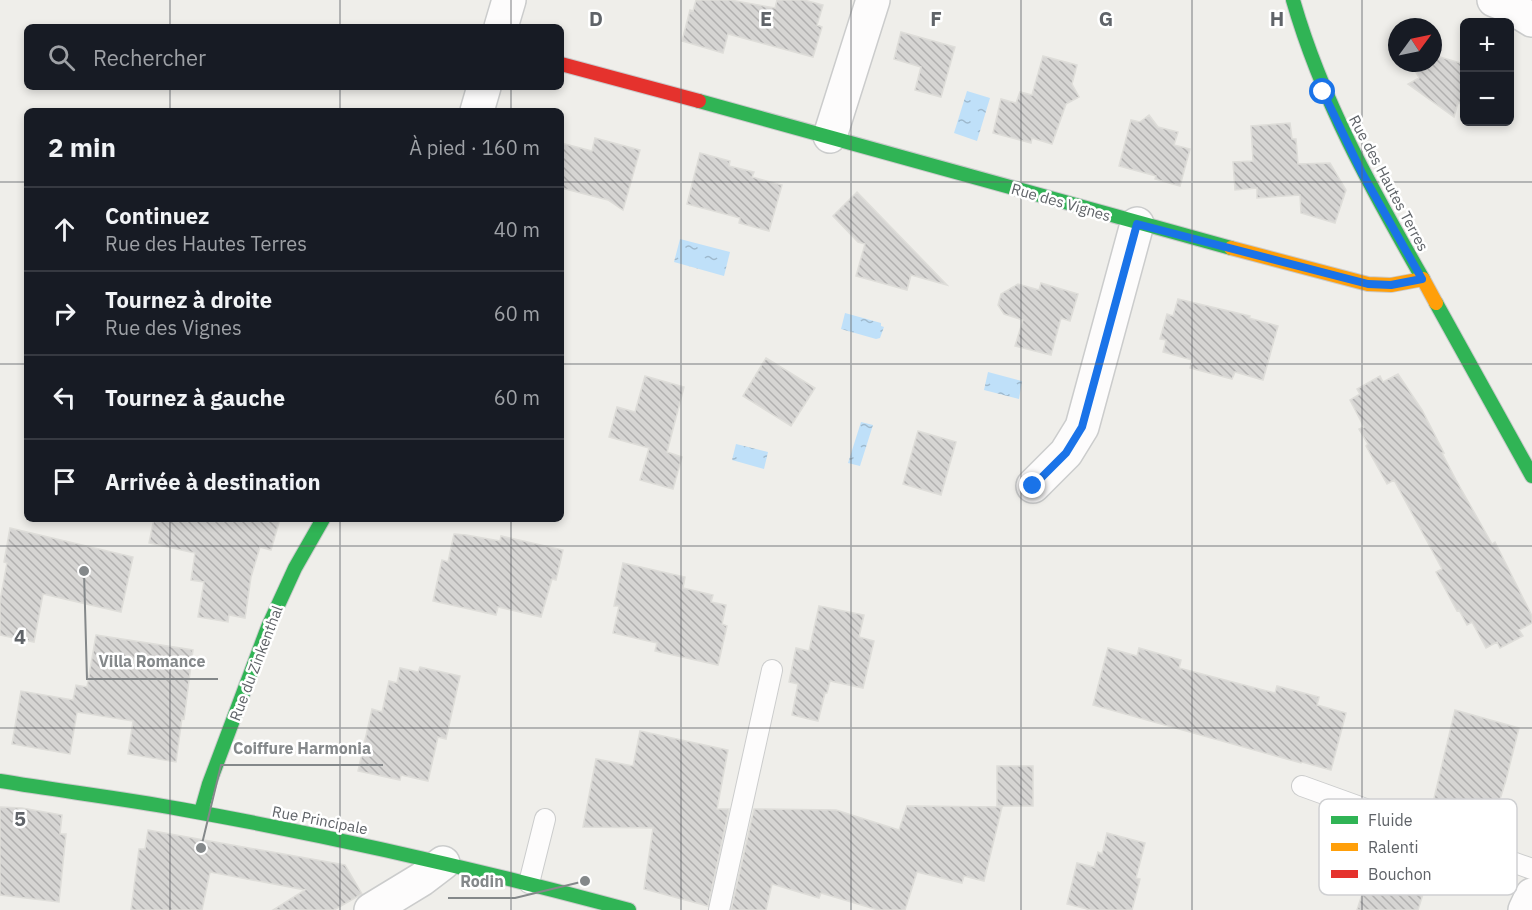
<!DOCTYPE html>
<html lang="fr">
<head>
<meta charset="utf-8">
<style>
	:root { --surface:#171b24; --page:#242831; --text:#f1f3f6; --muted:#9ea1a6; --line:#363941 }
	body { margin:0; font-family:"IBM Plex Sans",sans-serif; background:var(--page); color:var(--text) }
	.controls { position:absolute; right:18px; top:18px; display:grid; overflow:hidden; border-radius:9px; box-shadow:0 3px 9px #0003 }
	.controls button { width:54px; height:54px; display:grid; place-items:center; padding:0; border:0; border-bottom:2px solid var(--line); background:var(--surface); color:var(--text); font:30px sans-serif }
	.compass { position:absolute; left:1388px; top:18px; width:54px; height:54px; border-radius:50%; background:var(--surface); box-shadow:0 3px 9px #0003; rotate:57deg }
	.stop { position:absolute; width:18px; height:18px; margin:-14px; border:4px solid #1a73e8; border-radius:50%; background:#fff }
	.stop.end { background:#1a73e8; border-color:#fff; box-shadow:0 2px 6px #0008 }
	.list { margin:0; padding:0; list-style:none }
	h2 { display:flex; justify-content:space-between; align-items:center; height:78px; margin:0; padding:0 24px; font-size:26px }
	h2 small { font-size:20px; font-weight:400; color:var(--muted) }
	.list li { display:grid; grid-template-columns:39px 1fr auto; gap:18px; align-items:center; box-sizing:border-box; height:84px; padding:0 24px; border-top:2px solid var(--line) }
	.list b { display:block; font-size:22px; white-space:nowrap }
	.list p { margin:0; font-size:20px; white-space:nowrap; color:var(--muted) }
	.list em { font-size:20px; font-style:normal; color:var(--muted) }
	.icon { flex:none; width:33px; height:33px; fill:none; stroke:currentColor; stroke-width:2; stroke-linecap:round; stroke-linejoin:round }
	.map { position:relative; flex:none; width:1532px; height:910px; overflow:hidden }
	.search { position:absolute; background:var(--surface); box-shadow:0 3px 9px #0003; left:24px; top:24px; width:540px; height:66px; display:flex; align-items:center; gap:15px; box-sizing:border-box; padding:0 21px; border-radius:9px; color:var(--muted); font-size:22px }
	.panel { position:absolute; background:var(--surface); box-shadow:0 3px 9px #0003; left:24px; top:108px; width:540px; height:414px; border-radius:9px }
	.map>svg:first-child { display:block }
	.water { fill:url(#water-ripples) }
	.building { fill:url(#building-back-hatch); stroke:#deddd9; stroke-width:1.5 }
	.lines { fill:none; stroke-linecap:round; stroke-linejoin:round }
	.lane-casing { stroke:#cbcccc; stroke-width:22 }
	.street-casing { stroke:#cbcccc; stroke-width:36 }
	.fast-casing { stroke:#cacacb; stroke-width:16 }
	.slow-casing { stroke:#cacacb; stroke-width:16 }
	.jam-casing { stroke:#cacacb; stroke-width:16 }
	.lane { stroke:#fdfcfc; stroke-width:20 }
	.street { stroke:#fdfcfc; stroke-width:33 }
	.fast { stroke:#30b455; stroke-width:14 }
	.slow { stroke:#ff9f0a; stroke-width:14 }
	.jam { stroke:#e5322d; stroke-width:14 }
	.route { stroke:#1a73e8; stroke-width:8 }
	.grid { fill:none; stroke:#5f6368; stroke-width:1.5; stroke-opacity:0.55 }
	.labels { text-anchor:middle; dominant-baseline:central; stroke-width:5; stroke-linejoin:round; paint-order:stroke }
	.street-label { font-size:15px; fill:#5f6368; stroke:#fff }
	.key { fill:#fff; stroke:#cfd0d2; stroke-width:1.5 }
	.key-label { font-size:16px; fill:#5f6368 }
	.grid-label { font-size:20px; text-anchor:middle; font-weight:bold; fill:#5f6368; stroke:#fff; stroke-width:5; stroke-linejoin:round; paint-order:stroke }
	.leader { fill:none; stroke:#84888a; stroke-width:2 }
	.callout-dot { fill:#84888a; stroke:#fff; stroke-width:2 }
	.callout-label { font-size:16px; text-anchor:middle; font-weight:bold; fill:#84888a; stroke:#fff; stroke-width:5; stroke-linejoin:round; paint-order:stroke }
</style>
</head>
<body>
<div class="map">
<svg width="1532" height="910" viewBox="0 0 1532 910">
	<defs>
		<pattern id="water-ripples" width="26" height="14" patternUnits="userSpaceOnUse" patternTransform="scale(1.5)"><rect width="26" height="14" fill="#bfe0f9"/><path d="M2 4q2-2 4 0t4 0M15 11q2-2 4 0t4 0" fill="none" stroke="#9eb9cd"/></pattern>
		<pattern id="building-back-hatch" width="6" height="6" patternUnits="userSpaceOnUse" patternTransform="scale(1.5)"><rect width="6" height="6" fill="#d6d5d3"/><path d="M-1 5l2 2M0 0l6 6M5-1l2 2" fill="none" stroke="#b1b0af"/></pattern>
	</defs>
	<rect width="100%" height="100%" fill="#efeeea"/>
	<!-- water -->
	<path class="water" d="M967,91L990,98L977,141L954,133Z
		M680,239L730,252L724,276L674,262Z
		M845,313L881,323V326L884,327L880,338L876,339L841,329Z
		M988,372L1022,381L1019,399L984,390Z
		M861,422L873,425L860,466L848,463Z
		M736,444L768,452L764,469L732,460Z"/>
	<!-- building -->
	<path class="building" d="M696,0H730L775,8L777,0H804L823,5L817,25L822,27L813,57L728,34L723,53L682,41L690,10L693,11Z
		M901,32L955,47L941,97L915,90L921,67L894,59Z
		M1433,55L1464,64V105L1458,103L1454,117L1408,84L1419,78L1411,63H1433Z
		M1043,56L1077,65L1072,84L1079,97L1066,104L1052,144L1032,138L1031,143L993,133L1001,99L1016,103L1020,92L1032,95Z
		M1149,115L1158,127L1178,132L1174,145L1190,149L1180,186L1155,179L1156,176L1119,166L1131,120L1140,122Z
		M1290,123L1292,139H1296L1298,164L1330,163L1346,190L1335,223L1301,213L1300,195L1257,198V188L1235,190L1233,162L1253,161L1251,126Z
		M595,138L640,150L623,210L608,200L561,188V143L592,151Z
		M700,153L730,161L729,166L754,172L752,177L782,185L769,231L739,223L740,218L687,204Z
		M857,192L947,285L911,275L907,290L856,276L865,244L858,242L833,216Z
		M1041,283L1078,294L1070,321L1061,318L1051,355L1015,346L1023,320L1004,314L998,305L1001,294L1018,284L1039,290Z
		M1178,299L1250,316L1249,318L1278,326L1263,380L1235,372L1232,379L1190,368L1192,360L1163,352L1166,340L1160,339L1167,314L1173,316Z
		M766,358L815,388L791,426L743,396Z
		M1398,374L1422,410L1444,453H1442L1456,480L1492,544L1495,542L1532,616V623L1519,630L1523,636L1500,648L1497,642L1486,648L1472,622L1467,625L1459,610L1457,611L1436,572L1442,569L1394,480L1387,484L1366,446L1368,444L1359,429L1364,427L1350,400L1360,394L1357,389L1380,376L1383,382Z
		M645,376L684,387L667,452L682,457L673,489L640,480L649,448L609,437L617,407L635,412Z
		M918,431L956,442L941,495L903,484Z
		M154,519H280L271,550L260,547L251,577L245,618L229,615L228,622L198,617L204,582L191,580L195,553L149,543Z
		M10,528L133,557L121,612L43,594L34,642L0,635V601L7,563L4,562Z
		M454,534L466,535L500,541L501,536L563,550L556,580L552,579L541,617L498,607L496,615L433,601L442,560L448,562Z
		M623,563L685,577L683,588L713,595L711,602L726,605L722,624L727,626L718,665L655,651L657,643L613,633L619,606H614Z
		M819,606L864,615L859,637L874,641L863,688L830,681L827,693H825L818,721L792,715L798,684L789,682L796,648L809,651Z
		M96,635L193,650L184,719L182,718L176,762L128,754L133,721L77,712L70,754L12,744L21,691L73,700L76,685L87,687Z
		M1108,648L1137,656L1139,648L1181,660L1179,668L1275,693L1277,686L1319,697L1317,705L1346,713L1331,770L1302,762L1301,763L1093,705Z
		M420,667L460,676L446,739L438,737L428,781L401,775L400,780L358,771L372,709L382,712L389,681L397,683L400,668L418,672Z
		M1455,710L1519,728L1506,780L1491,828L1475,823L1473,829L1448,823L1450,816L1431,811Z
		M640,731L728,750L717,809H729L708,906L644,889L653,828L583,827L596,759L633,766Z
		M997,766H1033V806H997Z
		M907,806L1002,807L984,881L964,876L962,883L917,872L905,910H878L821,893L819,898L772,884L766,910H731L754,809L836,810L899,830Z
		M0,807L22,808L62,815L60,834H66L59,902L0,895Z
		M148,830L345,865L362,894L334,910H273L305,890L210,872L202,910H131L139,849H145Z
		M1107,833L1145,843L1136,878L1140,879L1132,910H1091L1067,904L1077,863L1094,867L1098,852L1102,854Z
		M1374,857L1429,875L1418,910H1357Z"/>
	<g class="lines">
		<defs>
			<path id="lane" d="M1302,786L1532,869
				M529,883L545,819
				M719,910L772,670"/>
			<path id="street" d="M1494,0L1509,6L1532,20
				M501,27L509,0
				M477,111L484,87
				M830,136L873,0
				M1033,486L1066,453L1082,427L1137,224
				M371,910L422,879L443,863
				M1525,910L1532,895"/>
			<path id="fast" d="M1293,0C1322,101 1371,188 1423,279
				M699,101L1231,248
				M1436,303L1532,476
				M0,781C60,791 120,798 180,809C331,836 481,870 629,910
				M201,812L209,784L268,627L295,568L323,519"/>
			<path id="slow" d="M1231,248L1368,284L1391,285L1423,279L1436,303"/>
			<path id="jam" d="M561,64L699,101"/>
		</defs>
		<!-- lane casing -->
		<use href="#lane" class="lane-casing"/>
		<!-- street casing -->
		<use href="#street" class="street-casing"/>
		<!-- fast casing -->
		<use href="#fast" class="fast-casing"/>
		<!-- slow casing -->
		<use href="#slow" class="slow-casing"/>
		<!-- jam casing -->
		<use href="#jam" class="jam-casing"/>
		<!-- lane -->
		<use href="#lane" class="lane"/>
		<!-- street -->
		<use href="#street" class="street"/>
		<!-- fast -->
		<use href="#fast" class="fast"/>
		<!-- slow -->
		<use href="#slow" class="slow"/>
		<!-- jam -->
		<use href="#jam" class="jam"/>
	</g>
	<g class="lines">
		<!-- route -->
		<path class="route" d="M1033,486L1066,453L1082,427L1137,224L1368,284L1391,285L1422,279L1362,173L1323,92"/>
	</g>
	<!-- grid -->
	<path class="grid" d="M170,0V27M340,0V27M511,0V27M681,0V910M851,0V910M1021,0V910M1192,0V910M1362,0V910M170,87V111M340,87V111M511,87V111M0,182H27M561,182H1532M0,364H27M561,364H1532M170,519V910M340,519V910M511,519V910M0,546H1532M0,728H1532"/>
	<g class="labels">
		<!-- street labels -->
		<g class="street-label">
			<text transform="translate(1389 183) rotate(62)">Rue des Hautes Terres</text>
			<text transform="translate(1061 202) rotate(16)">Rue des Vignes</text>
			<text transform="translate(256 663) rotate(-69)">Rue du Zinkenthal</text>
			<text transform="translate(320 820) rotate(11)">Rue Principale</text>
		</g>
	</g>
	<!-- legend -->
	<rect x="1319" y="799" width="198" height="96" rx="9" class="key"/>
	<rect x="1331" y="816" width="27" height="8" fill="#30b455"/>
	<rect x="1331" y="843" width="27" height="8" fill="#ff9f0a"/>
	<rect x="1331" y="870" width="27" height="8" fill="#e5322d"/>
	<g class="key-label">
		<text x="1368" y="826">Fluide</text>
		<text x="1368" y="853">Ralenti</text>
		<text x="1368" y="880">Bouchon</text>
	</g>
	<g class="grid-label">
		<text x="596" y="26">D</text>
		<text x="766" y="26">E</text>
		<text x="936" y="26">F</text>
		<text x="1106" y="26">G</text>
		<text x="1277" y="26">H</text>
		<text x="20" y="644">4</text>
		<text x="20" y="826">5</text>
	</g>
	<!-- callouts -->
	<path class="leader" d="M84 571L87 679H218M201 848L221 765H383M585 881L515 898H448"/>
	<g class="callout-dot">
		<circle cx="84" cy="571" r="6"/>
		<circle cx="201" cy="848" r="6"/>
		<circle cx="585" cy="881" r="6"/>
	</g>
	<g class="callout-label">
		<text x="152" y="667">Villa Romance</text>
		<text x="302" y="754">Coiffure Harmonia</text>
		<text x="482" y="887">Rodin</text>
	</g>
</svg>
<div class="controls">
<button>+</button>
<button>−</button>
</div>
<svg class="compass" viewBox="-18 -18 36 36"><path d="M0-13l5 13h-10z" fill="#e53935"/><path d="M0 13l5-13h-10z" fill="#9ea1a6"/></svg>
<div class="stop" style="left:1323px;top:92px"></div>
<div class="stop end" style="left:1033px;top:486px"></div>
<div class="search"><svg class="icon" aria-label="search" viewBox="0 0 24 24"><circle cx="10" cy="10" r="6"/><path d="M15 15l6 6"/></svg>Rechercher</div>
<section class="panel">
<h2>2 min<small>À pied · 160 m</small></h2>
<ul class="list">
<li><svg class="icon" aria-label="ahead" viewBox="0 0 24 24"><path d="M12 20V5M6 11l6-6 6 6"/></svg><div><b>Continuez</b><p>Rue des Hautes Terres</p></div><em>40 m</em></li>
<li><svg class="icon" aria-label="right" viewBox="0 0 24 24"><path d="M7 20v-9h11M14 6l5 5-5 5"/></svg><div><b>Tournez à droite</b><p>Rue des Vignes</p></div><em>60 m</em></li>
<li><svg class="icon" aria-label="left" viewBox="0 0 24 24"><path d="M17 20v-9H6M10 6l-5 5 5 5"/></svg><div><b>Tournez à gauche</b></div><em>60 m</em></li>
<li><svg class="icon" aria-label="arrive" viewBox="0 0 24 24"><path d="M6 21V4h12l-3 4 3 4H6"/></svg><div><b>Arrivée à destination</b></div></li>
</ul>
</section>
</div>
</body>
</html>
